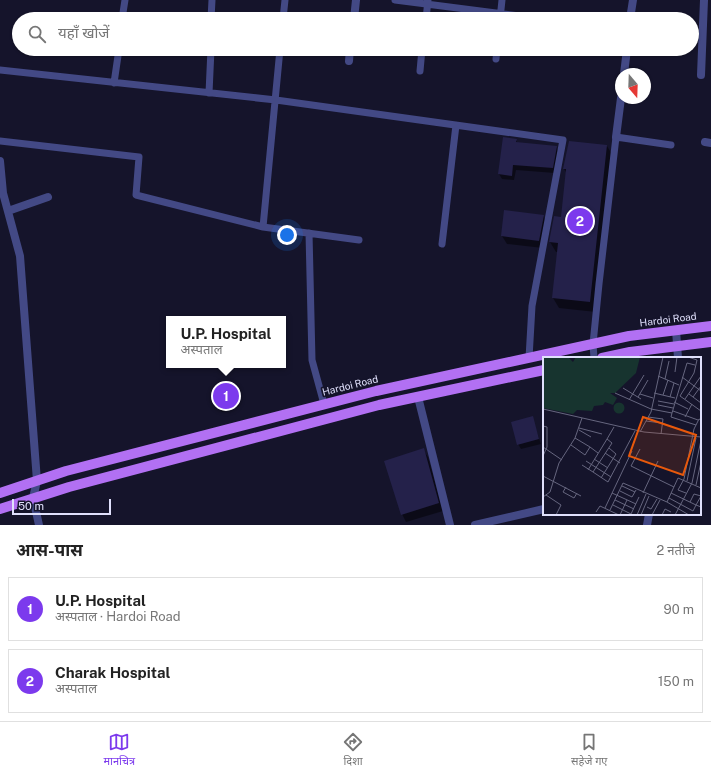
<!DOCTYPE html>
<html lang="hi">
<head>
<meta charset="utf-8">
<style>
	:root { --surface:#fff; --page:#f6f6f6; --text:#222; --muted:#767676; --line:#e0e0e0; --accent:#7c3aed }
	body { margin:0; font-family:"Public Sans","Noto Sans Devanagari",sans-serif; background:var(--page); color:var(--text) }
	.compass { position:absolute; left:615px; top:68px; width:36px; height:36px; border-radius:50%; background:var(--surface); box-shadow:0 1px 3px #0004; rotate:161deg }
	.scale { position:absolute; left:12px; bottom:10px; width:99px; box-sizing:border-box; padding-left:4px; border:2px solid #e0e0fc; border-top:0; font-size:11px; line-height:14px; white-space:nowrap; color:#e0e0fc; -webkit-text-stroke:3px #15142b; paint-order:stroke }
	.you { position:absolute; left:287px; top:235px; width:14px; height:14px; margin:-10px; border:3px solid #fff; border-radius:50%; background:#1a73e8; box-shadow:0 0 0 6px #1a73e833 }
	.badge { display:grid; place-items:center; width:26px; height:26px; border-radius:50%; background:var(--accent); color:#fff; font-size:13px; font-weight:700 }
	.pin { position:absolute; translate:-50% -50%; border:2px solid #fff; box-shadow:0 1px 4px #0006 }
	.popup { position:absolute; left:166px; top:316px; width:120px; height:52px; box-sizing:border-box; display:grid; place-content:center; border-radius:0px; background:var(--surface); filter:drop-shadow(0 1px 3px #0005); font-size:13px; white-space:nowrap; color:var(--muted) }
	.popup b { font-size:15px; color:var(--text) }
	.popup::after { content:''; position:absolute; left:50%; top:100%; margin-left:-8px; border:8px solid transparent; border-top-color:var(--surface) }
	.list { margin:0; padding:0; list-style:none }
	h2 { display:flex; justify-content:space-between; align-items:center; height:52px; margin:0; padding:0 16px; font-size:17px }
	h2 small { font-size:13px; font-weight:400; color:var(--muted) }
	.list li { display:grid; grid-template-columns:26px 1fr auto; gap:12px; align-items:center; box-sizing:border-box; height:64px; margin:0 8px 8px; padding:0 8px; border:1px solid var(--line); border-radius:0px }
	.list b { display:block; font-size:15px; white-space:nowrap }
	.list p { margin:0; font-size:13px; white-space:nowrap; color:var(--muted) }
	.list em { font-size:13px; font-style:normal; color:var(--muted) }
	.icon { flex:none; width:22px; height:22px; fill:none; stroke:currentColor; stroke-width:2; stroke-linecap:round; stroke-linejoin:round }
	.map { position:relative; flex:none; width:711px; height:525px; overflow:hidden }
	.search { position:absolute; background:var(--surface); box-shadow:0 1px 3px #0004; left:12px; right:12px; top:12px; height:44px; display:flex; align-items:center; gap:10px; box-sizing:border-box; padding:0 14px; border-radius:22px; color:var(--muted); font-size:15px }
	.sheet { height:196px; background:var(--surface) }
	nav { display:flex; justify-content:space-around; align-items:center; box-sizing:border-box; height:56px; border-top:1px solid var(--line); background:var(--surface); font-size:11px; color:var(--muted) }
	nav a { display:grid; justify-items:center; gap:2px }
	nav .on { color:var(--accent) }
	.map>svg:first-child { display:block }
	.shadow { fill:#0007 }
	.building { fill:#24214a }
	.lines { fill:none; stroke-linecap:round; stroke-linejoin:round }
	.service { stroke:#434985; stroke-width:7 }
	.minor { stroke:#434985; stroke-width:8 }
	.primary { stroke:#b270f3; stroke-width:10 }
	.labels { text-anchor:middle; dominant-baseline:central; stroke-width:3.5; stroke-linejoin:round; paint-order:stroke }
	.street-label { font-size:10px; fill:#e0e0fc; stroke:#15142b }
	.inset-road { fill:none; stroke:#66667f; stroke-width:1 }
	.view { fill:#e8590c; fill-opacity:0.15; stroke:#e8590c; stroke-width:2 }
	.inset-edge { fill:none; stroke:#e0e0fc; stroke-width:2 }
</style>
</head>
<body>
<div class="map">
<svg width="711" height="525" viewBox="0 0 711 525">
	<rect width="100%" height="100%" fill="#15142b"/>
	<!-- shadow -->
	<path class="shadow" d="M516,140L518,144L556,147L559,152L555,173L516,170L514,180L502,179L499,174Z
		M607,146L613,156L596,312L559,308L553,298L558,252H556L550,242L562,218L567,174L564,169Z
		M505,211L543,216L548,224L543,248L507,244L502,236Z
		M222,386L226,392L232,390L239,406L222,412L219,407Z
		M532,418L541,444L521,449L518,444Z
		M423,450L428,457L443,511L406,522L402,514Z"/>
	<!-- building -->
	<path class="building" d="M503,137L517,139L516,142L557,146L553,168L513,165L512,176L498,174Z
		M569,141L607,145L590,302L552,298L558,243L549,242L554,216L561,217L566,169H563Z
		M504,210L544,215L539,241L501,236Z
		M223,385L225,391L233,389L237,400L218,407L212,389Z
		M533,416L539,439L517,445L511,422Z
		M424,448L439,503L401,515L384,461Z"/>
	<g class="lines">
		<!-- service -->
		<path class="service" d="M395,0L543,19
			M122,19L125,0
			M211,19L212,0
			M283,19L285,0
			M426,19L428,0
			M500,19L502,0
			M496,59L497,49
			M0,70L276,100L563,140L532,306L529,358
			M420,71L422,49
			M114,83L119,49
			M209,93L211,49
			M0,141L139,157L136,195L263,227L359,240
			M263,227L280,49
			M309,233L312,360L324,404
			M442,244L456,125
			M594,358L593,344L599,284L616,137L671,145"/>
		<!-- minor -->
		<path class="minor" d="M354,19L356,0
			M630,19L633,0
			M349,61L350,49
			M624,74L627,49
			M701,75L704,0
			M616,137L621,98
			M705,142L711,143
			M0,161L3,193L20,256L37,481L33,498L39,525
			M8,211L48,197
			M676,330L678,358
			M418,397L450,525
			M475,525L544,509
			M647,525L649,514"/>
		<!-- primary -->
		<path class="primary" d="M602,358L630,352L711,342
			M0,493L66,471L376,391L629,336L711,326
			M0,509L69,487L379,405L544,370"/>
	</g>
	<g class="labels">
		<!-- street labels -->
		<g class="street-label">
			<text transform="translate(668 319) rotate(-7)">Hardoi Road</text>
			<text transform="translate(350 385) rotate(-14)">Hardoi Road</text>
		</g>
	</g>
	<!-- overview -->
	<g transform="translate(543 357)">
		<rect width="158" height="158" fill="#15142b"/>
		<path d="M0,0H25L30,5L33,0H97L93,16L72,36H67L74,41L70,48L62,45L60,48L51,49L49,54L34,53L30,57L0,51ZM70.5 51a5.5 5.5 0 1 1 11 0a5.5 5.5 0 1 1-11 0Z" fill="#17342f"/>
		<path class="inset-road" d="M132,15L134,0M115,19L136,28M139,20L158,34M122,22L126,4M80,31L98,42M72,36L108,52L129,56L144,6L152,8M111,36L132,41M97,37L110,41M146,37L158,46M120,38L125,23M137,39L151,16L154,3L145,0M137,39L158,54M95,40L105,23M127,40L131,26M150,40L158,29M142,42L158,19M86,43L101,18M115,44L131,47M131,45L145,52M115,48L130,51M0,52L101,75L158,80M130,54L155,63M129,56L128,60L153,68M105,60L120,62L118,77M142,60L149,47M103,64L119,66M0,69L4,70V90L0,99M71,70L64,82L69,86L50,115L65,125L92,74M36,71L59,77M36,73L48,80M97,75L108,55L120,0M32,81L47,90M28,88L42,98L47,90L55,96M0,90L19,103M97,92L88,109L131,130M62,96L77,106M51,102L65,111M43,104L68,120M39,108L50,115M45,113L64,82M0,119L38,139M58,121L73,97L66,91M144,124L153,81M153,128L158,105M79,129L92,135M23,130L20,135L31,141L34,136M77,134L89,140L93,133M69,136L93,147M100,136L115,104M128,136L153,148L158,139M143,136L135,133L141,122L151,72L156,62L158,63M3,138L18,148L13,158M0,140L7,135L16,106L32,81L39,61M126,141L150,154L153,148L158,150M72,143L91,152M124,145L146,158M147,145L151,137L158,139M70,148L88,157M104,150L108,152L114,142M62,151L89,94M67,153L80,126L124,145L135,121L158,131M53,155L57,149L76,158M88,157L96,140M77,158L84,143M94,158L103,137M98,158L106,139M109,158L117,143M119,158L122,152L128,155M132,158L149,126L158,83"/>
		<path class="view" d="M100,60L153,78L140,118L86,99Z"/>
		<rect width="158" height="158" class="inset-edge"/>
	</g>
</svg>
<svg class="compass" viewBox="-18 -18 36 36"><path d="M0-13l5 13h-10z" fill="#e53935"/><path d="M0 13l5-13h-10z" fill="#767676"/></svg>
<div class="scale">50 m</div>
<div class="you"></div>
<div class="pin badge" style="left:226px;top:396px">1</div>
<div class="popup"><b>U.P. Hospital</b>अस्पताल</div>
<div class="pin badge" style="left:580px;top:221px">2</div>
<div class="search"><svg class="icon" aria-label="search" viewBox="0 0 24 24"><circle cx="10" cy="10" r="6"/><path d="M15 15l6 6"/></svg>यहाँ खोजें</div>
</div>
<section class="sheet">
<h2>आस-पास<small>2 नतीजे</small></h2>
<ul class="list">
<li><span class="badge">1</span><div><b>U.P. Hospital</b><p>अस्पताल · Hardoi Road</p></div><em>90 m</em></li>
<li><span class="badge">2</span><div><b>Charak Hospital</b><p>अस्पताल</p></div><em>150 m</em></li>
</ul>
</section>
<nav>
<a class="on"><svg class="icon" aria-label="map" viewBox="0 0 24 24"><path d="M3 6l6-2 6 2 6-2v14l-6 2-6-2-6 2zM9 4v14M15 6v14"/></svg>मानचित्र</a>
<a><svg class="icon" aria-label="directions" viewBox="0 0 24 24"><path d="M12 3l9 9-9 9-9-9zM9 14v-3h6M13 9l2 2-2 2"/></svg>दिशा</a>
<a><svg class="icon" aria-label="saved" viewBox="0 0 24 24"><path d="M7 4h10v16l-5-4-5 4z"/></svg>सहेजे गए</a>
</nav>
</body>
</html>
